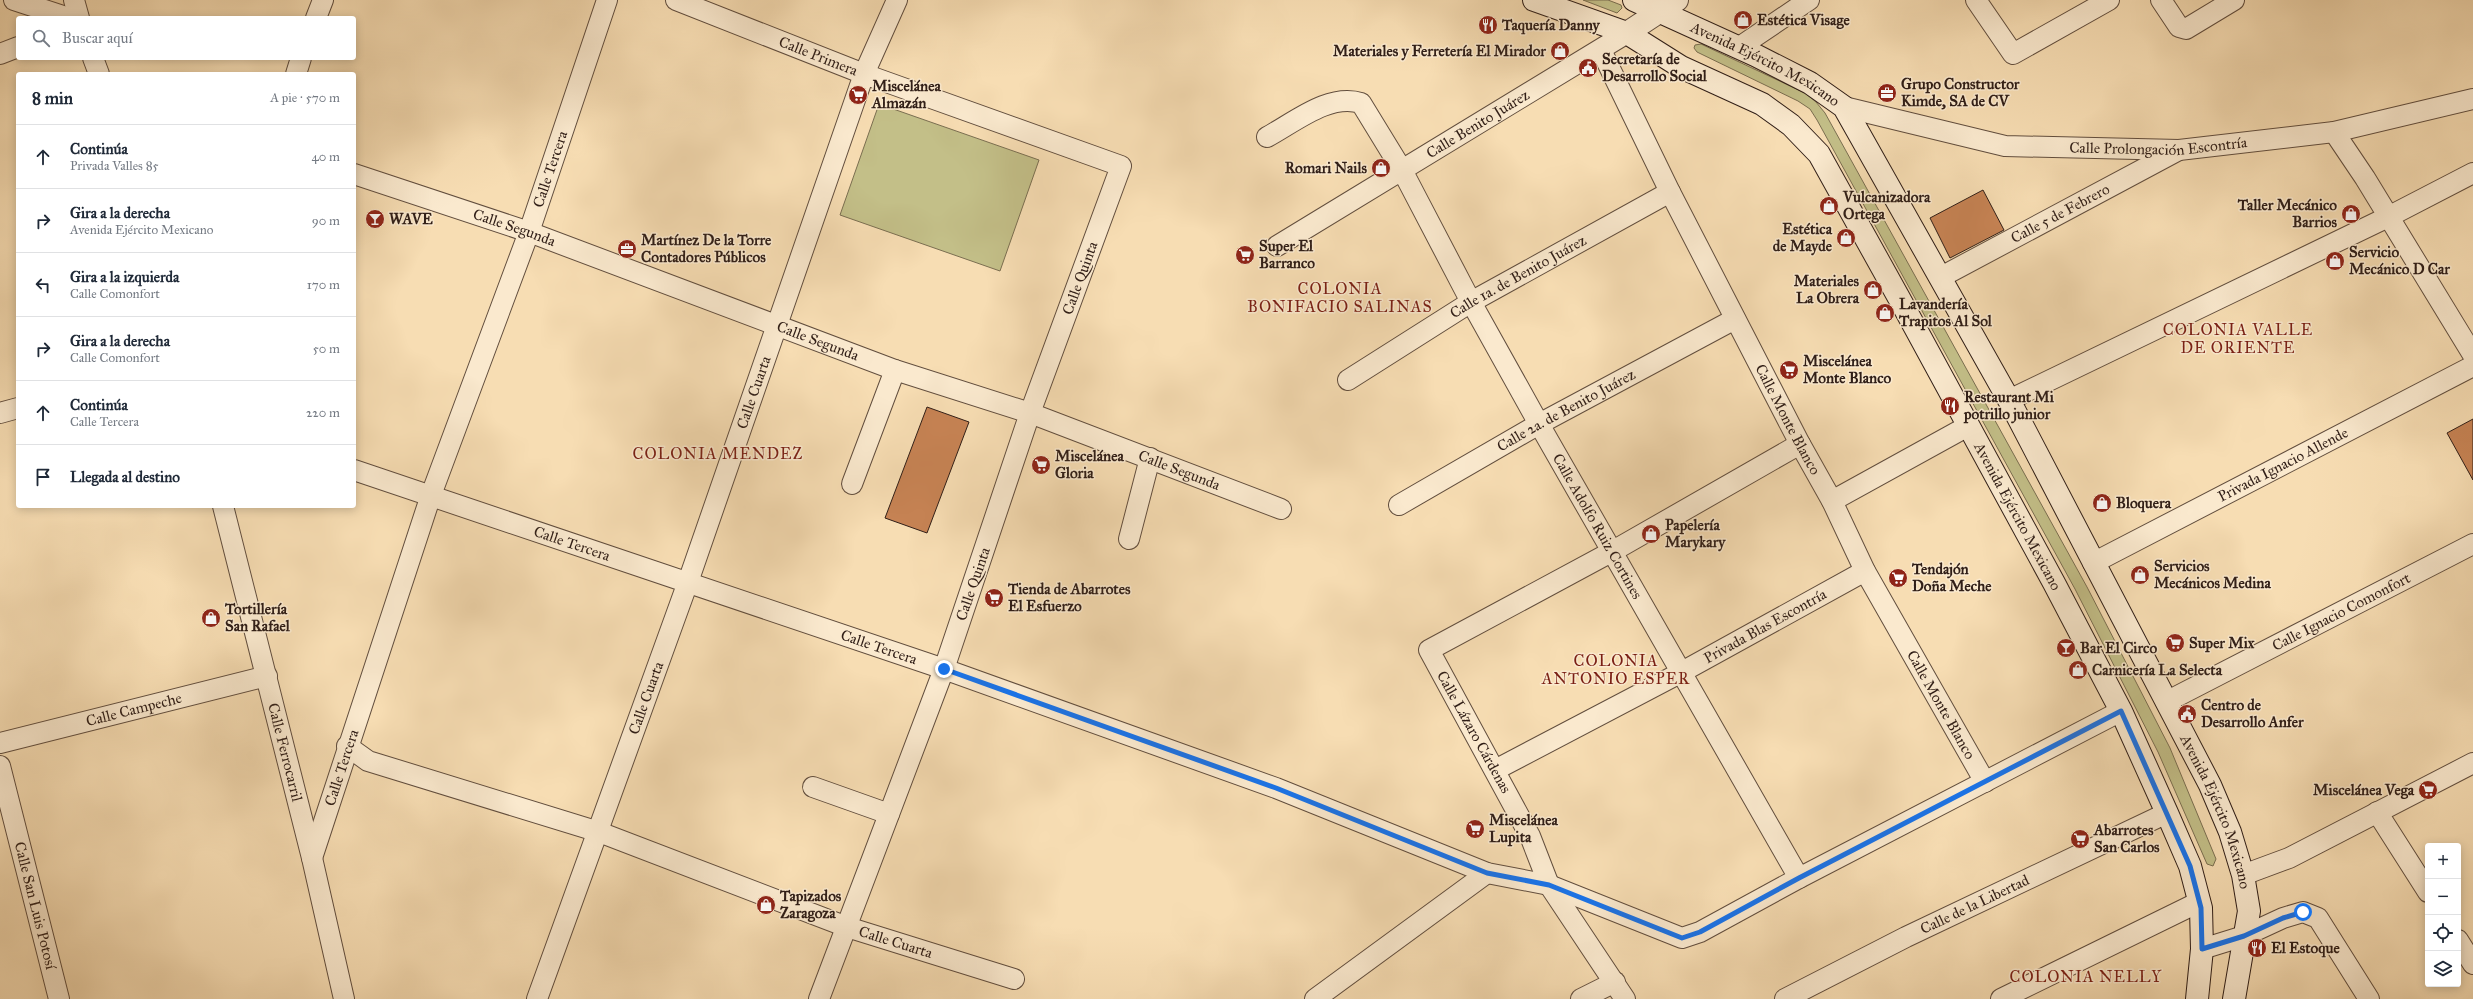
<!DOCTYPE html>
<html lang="es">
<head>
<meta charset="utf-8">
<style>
	:root { --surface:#fff; --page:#f2f2f3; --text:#1f2937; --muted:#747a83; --line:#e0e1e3 }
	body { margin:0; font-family:"IM FELL Great Primer",serif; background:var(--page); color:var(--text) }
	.controls { position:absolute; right:12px; bottom:12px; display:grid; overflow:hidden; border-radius:4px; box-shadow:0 2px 10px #0003 }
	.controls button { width:36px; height:36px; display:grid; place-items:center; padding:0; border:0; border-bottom:1px solid var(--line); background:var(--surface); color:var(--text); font:20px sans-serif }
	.stop { position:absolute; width:12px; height:12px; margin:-9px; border:3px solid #1a73e8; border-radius:50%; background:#fff }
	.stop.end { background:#1a73e8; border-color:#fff; box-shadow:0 1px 4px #0008 }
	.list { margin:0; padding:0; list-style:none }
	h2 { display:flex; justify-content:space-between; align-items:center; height:52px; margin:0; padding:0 16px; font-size:17px }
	h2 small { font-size:13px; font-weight:400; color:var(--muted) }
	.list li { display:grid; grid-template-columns:26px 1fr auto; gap:12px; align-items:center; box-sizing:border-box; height:64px; padding:0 16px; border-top:1px solid var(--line) }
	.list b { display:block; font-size:15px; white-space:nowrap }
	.list p { margin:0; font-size:13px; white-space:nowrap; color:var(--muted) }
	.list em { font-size:13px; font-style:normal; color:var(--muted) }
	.icon { flex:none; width:22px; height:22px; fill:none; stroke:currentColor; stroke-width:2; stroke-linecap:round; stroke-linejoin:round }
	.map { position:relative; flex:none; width:2473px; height:999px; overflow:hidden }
	.search { position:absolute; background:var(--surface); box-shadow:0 2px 10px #0003; left:16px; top:16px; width:340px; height:44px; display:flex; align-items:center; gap:10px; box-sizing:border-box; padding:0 14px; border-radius:4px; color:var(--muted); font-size:15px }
	.panel { position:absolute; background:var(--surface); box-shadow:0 2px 10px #0003; left:16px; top:72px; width:340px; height:436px; border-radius:4px }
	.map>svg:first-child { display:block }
	.green { fill:#c3bf88; stroke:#7a6e50 }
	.building { fill:#c78354; stroke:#301e17 }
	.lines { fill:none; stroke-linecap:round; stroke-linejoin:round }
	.minor-casing { stroke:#624e3e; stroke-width:22 }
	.tertiary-casing { stroke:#624e3e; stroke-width:24 }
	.secondary-casing { stroke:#301e17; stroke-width:24 }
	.minor { stroke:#fae9ce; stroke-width:20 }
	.tertiary { stroke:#fae9ce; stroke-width:22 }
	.secondary { stroke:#fae9ce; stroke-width:22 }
	.route { stroke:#1a73e8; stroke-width:5 }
	.labels { text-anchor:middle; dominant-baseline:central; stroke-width:3; stroke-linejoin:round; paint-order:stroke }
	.poi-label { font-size:15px; font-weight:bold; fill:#301e17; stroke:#fae9ce; text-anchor:start }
	.street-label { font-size:15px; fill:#301e17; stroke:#fae9ce }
	.neighbourhood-label { font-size:16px; letter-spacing:1px; fill:#7a1f14; stroke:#fae9ce }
</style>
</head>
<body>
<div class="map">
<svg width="2473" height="999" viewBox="0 0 2473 999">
	<rect width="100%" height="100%" fill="#f7ddb3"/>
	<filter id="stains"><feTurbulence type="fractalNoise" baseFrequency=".005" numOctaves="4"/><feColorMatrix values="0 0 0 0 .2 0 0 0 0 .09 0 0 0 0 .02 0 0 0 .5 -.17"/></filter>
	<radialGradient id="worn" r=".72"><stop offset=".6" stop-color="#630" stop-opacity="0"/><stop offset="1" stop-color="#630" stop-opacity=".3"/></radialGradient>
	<!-- green -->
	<path class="green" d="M1583,0H1608L1621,5L1622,8L1617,13Z
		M1701,44L1805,93L1816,102L1825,113L2087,587L2170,748L2216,859L2213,866L2207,864L2158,752L2075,589L1817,120L1810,109L1798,101L1697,52L1694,48L1695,45Z
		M879,104L1039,160L1000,271L840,215Z"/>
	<!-- building -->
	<path class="building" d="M1983,190L2004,230L1950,258L1930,218Z
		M927,407L969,422L927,533L885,518Z
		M2473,419V480L2447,433Z"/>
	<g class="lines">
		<defs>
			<g id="minor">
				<path d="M14,0L69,18"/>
				<path d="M74,0L79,18"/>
				<path id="s1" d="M676,0L864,74L1121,166L1030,413L944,669L819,999"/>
				<path d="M1976,0L2013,54L2109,0"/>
				<path d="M2161,0L2179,27L2186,29L2234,0"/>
				<path d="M316,18L323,0"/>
				<path d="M1738,48L1809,0"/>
				<path id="s2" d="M1601,50L1670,192L1800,444L1832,501L1865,571L1985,782"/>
				<path d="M0,54L18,47"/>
				<path d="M93,58L99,74"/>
				<path d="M296,74L301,58"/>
				<path id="s3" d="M1844,107L2005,146L2179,150L2334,132L2473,99"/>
				<path d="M2334,132L2365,178L2473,355"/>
				<path id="s4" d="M1267,137C1295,122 1329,93 1361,103L1402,170L1471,302L1539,424L1799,878"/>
				<path id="s5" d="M354,174L529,232L895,370L1030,413L1281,509"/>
				<path id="s6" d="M1277,246L1627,33"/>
				<path id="s7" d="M1941,277L2177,151"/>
				<path id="s8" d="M1348,380L1471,302L1670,192"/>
				<path d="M2009,400L2388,217L2473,173"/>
				<path d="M0,413L18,408"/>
				<path id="s9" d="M354,470L944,669L1276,788L1487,873L1549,885L1682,938L1700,932L1799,878L2121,711"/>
				<path d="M852,484L895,370"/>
				<path d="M1832,501L1968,426"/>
				<path id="s10" d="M1399,505L1539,424L1735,319"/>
				<path id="s11" d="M223,506L312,858L344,999"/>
				<path d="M1129,539L1150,458"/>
				<path id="s12" d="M2093,563L2473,366"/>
				<path id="s13" d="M2166,702L2473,544"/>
				<path id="s14" d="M0,743L267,676"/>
				<path id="s15" d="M347,746L368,761L599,832L847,927L1014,979"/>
				<path id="s16" d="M0,766L59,999"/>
				<path id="s17" d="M1495,770L1680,673L1865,571"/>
				<path d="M813,787L889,814"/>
				<path d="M2377,812L2428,892"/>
				<path id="s18" d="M312,858L431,495L529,232L607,0"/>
				<path d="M2243,875L2289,858L2473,763"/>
				<path d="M2458,940L2473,964"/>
				<path d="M2202,949L2244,936L2283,918L2303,912L2318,918L2369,999"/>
				<path id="s19" d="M537,999L688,582L864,74L897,0"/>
				<path d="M1315,999L1487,873"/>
				<path d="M1581,999L1615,982"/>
				<path d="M1625,999L1549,885L1530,836L1429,650L1613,551L1800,444"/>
				<path id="s20" d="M1785,999L1906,937L2167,813"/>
				<path d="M2001,999L2199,902"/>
			</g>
			<path id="tertiary" d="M1627,33L1677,0"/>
			<g id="secondary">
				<path id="s21" d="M1534,0L1627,33L1681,67L1762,104L1791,125L1819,154L1899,298L2054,583L2121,711L2167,813L2190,866L2201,908L2202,949L2197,999"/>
				<path id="s22" d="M1634,0L1755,55L1810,83L1844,107L2009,400L2210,785L2230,832L2243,875L2249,911L2234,999"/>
			</g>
		</defs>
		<!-- minor casing -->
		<use href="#minor" class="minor-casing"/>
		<!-- tertiary casing -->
		<use href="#tertiary" class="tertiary-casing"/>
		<!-- secondary casing -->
		<use href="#secondary" class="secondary-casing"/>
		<!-- minor -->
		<use href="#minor" class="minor"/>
		<!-- tertiary -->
		<use href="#tertiary" class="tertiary"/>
		<!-- secondary -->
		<use href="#secondary" class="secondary"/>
	</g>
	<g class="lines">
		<!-- route -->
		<path class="route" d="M944,669L1276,788L1487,873L1549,885L1682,938L1700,932L1799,878L2121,711L2190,866L2201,908L2202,949L2244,936L2283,918L2303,912"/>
	</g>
	<!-- icons -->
	<defs>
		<symbol id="shop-disc" viewBox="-11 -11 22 22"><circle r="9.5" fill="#8f2418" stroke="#fae9ce"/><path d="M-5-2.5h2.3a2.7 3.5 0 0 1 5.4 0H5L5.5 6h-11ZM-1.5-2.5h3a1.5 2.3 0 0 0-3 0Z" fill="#fff"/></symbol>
		<symbol id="restaurant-disc" viewBox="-11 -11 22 22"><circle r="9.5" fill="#8f2418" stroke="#fae9ce"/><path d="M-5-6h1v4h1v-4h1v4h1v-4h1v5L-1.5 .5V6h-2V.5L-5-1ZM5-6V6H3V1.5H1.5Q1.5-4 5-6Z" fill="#fff"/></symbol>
		<symbol id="civic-disc" viewBox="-11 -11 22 22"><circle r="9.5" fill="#8f2418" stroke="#fae9ce"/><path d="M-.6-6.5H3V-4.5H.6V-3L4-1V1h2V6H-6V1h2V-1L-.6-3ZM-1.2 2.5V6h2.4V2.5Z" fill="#fff"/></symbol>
		<symbol id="office-disc" viewBox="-11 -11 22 22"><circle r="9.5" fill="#8f2418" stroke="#fae9ce"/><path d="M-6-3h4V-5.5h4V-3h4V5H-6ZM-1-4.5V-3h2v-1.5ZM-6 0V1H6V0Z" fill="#fff"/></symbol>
		<symbol id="supermarket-disc" viewBox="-11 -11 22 22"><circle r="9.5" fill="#8f2418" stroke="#fae9ce"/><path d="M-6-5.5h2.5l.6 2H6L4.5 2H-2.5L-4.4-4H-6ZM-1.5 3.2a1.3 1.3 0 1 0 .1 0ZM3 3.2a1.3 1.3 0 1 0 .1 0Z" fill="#fff"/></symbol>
		<symbol id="bar-disc" viewBox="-11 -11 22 22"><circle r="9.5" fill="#8f2418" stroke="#fae9ce"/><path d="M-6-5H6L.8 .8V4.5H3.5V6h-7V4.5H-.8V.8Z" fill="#fff"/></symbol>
	</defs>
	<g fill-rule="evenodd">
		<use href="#shop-disc" x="1732" y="9" width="22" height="22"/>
		<use href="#restaurant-disc" x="1477" y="14" width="22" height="22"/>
		<use href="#shop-disc" x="1549" y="40" width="22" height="22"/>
		<use href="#civic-disc" x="1577" y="57" width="22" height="22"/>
		<use href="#office-disc" x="1876" y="82" width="22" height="22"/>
		<use href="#supermarket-disc" x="847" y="84" width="22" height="22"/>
		<use href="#shop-disc" x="1370" y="157" width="22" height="22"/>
		<use href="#shop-disc" x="1818" y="195" width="22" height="22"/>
		<use href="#shop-disc" x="2340" y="203" width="22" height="22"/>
		<use href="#bar-disc" x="364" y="208" width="22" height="22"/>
		<use href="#shop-disc" x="1835" y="227" width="22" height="22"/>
		<use href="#office-disc" x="616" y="238" width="22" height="22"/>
		<use href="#supermarket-disc" x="1234" y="244" width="22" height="22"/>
		<use href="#shop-disc" x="2324" y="250" width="22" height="22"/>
		<use href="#shop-disc" x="1862" y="279" width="22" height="22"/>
		<use href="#shop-disc" x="1874" y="302" width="22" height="22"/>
		<use href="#supermarket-disc" x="1778" y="359" width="22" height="22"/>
		<use href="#restaurant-disc" x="1939" y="395" width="22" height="22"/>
		<use href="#supermarket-disc" x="1030" y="454" width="22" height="22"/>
		<use href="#shop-disc" x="2091" y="492" width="22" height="22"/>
		<use href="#shop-disc" x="1640" y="523" width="22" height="22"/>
		<use href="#shop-disc" x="2129" y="564" width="22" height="22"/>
		<use href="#supermarket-disc" x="1887" y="567" width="22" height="22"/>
		<use href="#supermarket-disc" x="983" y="587" width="22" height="22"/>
		<use href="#shop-disc" x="200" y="607" width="22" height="22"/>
		<use href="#supermarket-disc" x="2164" y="632" width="22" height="22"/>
		<use href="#bar-disc" x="2055" y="637" width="22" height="22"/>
		<use href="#shop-disc" x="2067" y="659" width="22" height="22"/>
		<use href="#civic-disc" x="2176" y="703" width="22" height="22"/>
		<use href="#supermarket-disc" x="2417" y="779" width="22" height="22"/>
		<use href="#supermarket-disc" x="1464" y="818" width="22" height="22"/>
		<use href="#supermarket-disc" x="2069" y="828" width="22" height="22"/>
		<use href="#shop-disc" x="755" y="894" width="22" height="22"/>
		<use href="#restaurant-disc" x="2246" y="937" width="22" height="22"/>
	</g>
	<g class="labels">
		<!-- poi labels -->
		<g class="poi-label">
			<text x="1757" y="20">Estética Visage</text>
			<text x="1502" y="25">Taquería Danny</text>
			<text x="1546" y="51" text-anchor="end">Materiales y Ferretería El Mirador</text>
			<text x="1602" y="59">Secretaría de<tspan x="1602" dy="17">Desarrollo Social</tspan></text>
			<text x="1901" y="84">Grupo Constructor<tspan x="1901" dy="17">Kimde, SA de CV</tspan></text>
			<text x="872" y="86">Miscelánea<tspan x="872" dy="17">Almazán</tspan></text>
			<text x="1367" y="168" text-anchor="end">Romari Nails</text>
			<text x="1843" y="197">Vulcanizadora<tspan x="1843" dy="17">Ortega</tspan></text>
			<text x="2337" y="205" text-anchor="end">Taller Mecánico<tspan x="2337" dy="17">Barrios</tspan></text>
			<text x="389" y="219">WAVE</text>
			<text x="1832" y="229" text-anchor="end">Estética<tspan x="1832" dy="17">de Mayde</tspan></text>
			<text x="641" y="240">Martínez De la Torre<tspan x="641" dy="17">Contadores Públicos</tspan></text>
			<text x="1259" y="246">Super El<tspan x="1259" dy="17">Barranco</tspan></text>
			<text x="2349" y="252">Servicio<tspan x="2349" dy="17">Mecánico D Car</tspan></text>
			<text x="1859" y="281" text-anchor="end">Materiales<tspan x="1859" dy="17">La Obrera</tspan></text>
			<text x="1899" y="304">Lavandería<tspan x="1899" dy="17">Trapitos Al Sol</tspan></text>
			<text x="1803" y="361">Miscelánea<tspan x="1803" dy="17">Monte Blanco</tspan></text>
			<text x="1964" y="397">Restaurant Mi<tspan x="1964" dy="17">potrillo junior</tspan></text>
			<text x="1055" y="456">Miscelánea<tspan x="1055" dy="17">Gloria</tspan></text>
			<text x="2116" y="503">Bloquera</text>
			<text x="1665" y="525">Papelería<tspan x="1665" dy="17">Marykary</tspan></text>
			<text x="2154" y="566">Servicios<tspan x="2154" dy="17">Mecánicos Medina</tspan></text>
			<text x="1912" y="569">Tendajón<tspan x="1912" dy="17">Doña Meche</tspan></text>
			<text x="1008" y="589">Tienda de Abarrotes<tspan x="1008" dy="17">El Esfuerzo</tspan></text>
			<text x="225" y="609">Tortillería<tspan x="225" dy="17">San Rafael</tspan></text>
			<text x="2189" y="643">Super Mix</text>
			<text x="2080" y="648">Bar El Circo</text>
			<text x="2092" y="670">Carnicería La Selecta</text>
			<text x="2201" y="705">Centro de<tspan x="2201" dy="17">Desarrollo Anfer</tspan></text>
			<text x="2414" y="790" text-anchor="end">Miscelánea Vega</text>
			<text x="1489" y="820">Miscelánea<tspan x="1489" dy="17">Lupita</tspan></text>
			<text x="2094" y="830">Abarrotes<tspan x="2094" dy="17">San Carlos</tspan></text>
			<text x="780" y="896">Tapizados<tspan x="780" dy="17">Zaragoza</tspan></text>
			<text x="2271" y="948">El Estoque</text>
		</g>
		<!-- street labels -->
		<g class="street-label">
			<text stroke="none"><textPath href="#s1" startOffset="153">Calle Primera</textPath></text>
			<text stroke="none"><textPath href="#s22" startOffset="146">Avenida Ejército Mexicano</textPath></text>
			<text stroke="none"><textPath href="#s6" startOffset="235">Calle Benito Juárez</textPath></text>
			<text stroke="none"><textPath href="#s3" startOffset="319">Calle Prolongación Escontría</textPath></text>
			<text stroke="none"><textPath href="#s18" startOffset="729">Calle Tercera</textPath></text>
			<text stroke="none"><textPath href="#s7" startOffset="135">Calle 5 de Febrero</textPath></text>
			<text stroke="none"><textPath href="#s5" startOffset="169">Calle Segunda</textPath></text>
			<text stroke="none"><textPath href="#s8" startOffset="199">Calle 1a. de Benito Juárez</textPath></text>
			<text transform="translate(1080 278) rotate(-70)">Calle Quinta</text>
			<text stroke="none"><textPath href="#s5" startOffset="493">Calle Segunda</textPath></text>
			<text stroke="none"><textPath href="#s19" startOffset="644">Calle Cuarta</textPath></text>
			<text stroke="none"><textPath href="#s10" startOffset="192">Calle 2a. de Benito Juárez</textPath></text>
			<text stroke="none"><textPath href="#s2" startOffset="414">Calle Monte Blanco</textPath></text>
			<text stroke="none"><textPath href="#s12" startOffset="214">Privada Ignacio Allende</textPath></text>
			<text stroke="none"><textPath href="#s5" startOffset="877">Calle Segunda</textPath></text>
			<text stroke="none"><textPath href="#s21" startOffset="741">Avenida Ejército Mexicano</textPath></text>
			<text stroke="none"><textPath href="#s4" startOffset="588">Calle Adolfo Ruiz Cortines</textPath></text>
			<text stroke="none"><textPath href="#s9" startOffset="230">Calle Tercera</textPath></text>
			<text transform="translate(973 584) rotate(-71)">Calle Quinta</text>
			<text stroke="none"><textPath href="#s13" startOffset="197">Calle Ignacio Comonfort</textPath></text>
			<text stroke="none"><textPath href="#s17" startOffset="306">Privada Blas Escontría</textPath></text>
			<text stroke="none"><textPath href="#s9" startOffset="554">Calle Tercera</textPath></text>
			<text stroke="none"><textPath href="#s19" startOffset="320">Calle Cuarta</textPath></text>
			<text stroke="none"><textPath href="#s2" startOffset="738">Calle Monte Blanco</textPath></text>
			<text stroke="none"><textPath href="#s14" startOffset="138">Calle Campeche</textPath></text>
			<text transform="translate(1474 732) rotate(61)">Calle Lázaro Cárdenas</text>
			<text stroke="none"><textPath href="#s11" startOffset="254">Calle Ferrocarril</textPath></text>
			<text stroke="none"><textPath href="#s18" startOffset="95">Calle Tercera</textPath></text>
			<text stroke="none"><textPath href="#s22" startOffset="1034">Avenida Ejército Mexicano</textPath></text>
			<text stroke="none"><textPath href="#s20" startOffset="212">Calle de la Libertad</textPath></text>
			<text stroke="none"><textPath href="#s16" startOffset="144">Calle San Luis Potosí</textPath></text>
			<text stroke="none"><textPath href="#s15" startOffset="584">Calle Cuarta</textPath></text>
		</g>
		<!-- neighbourhood labels -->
		<g class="neighbourhood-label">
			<text x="1340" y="288">COLONIA<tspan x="1340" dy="18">BONIFACIO SALINAS</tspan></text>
			<text x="2238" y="329">COLONIA VALLE<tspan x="2238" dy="18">DE ORIENTE</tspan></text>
			<text x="718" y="453">COLONIA MENDEZ</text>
			<text x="1616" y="660">COLONIA<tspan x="1616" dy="18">ANTONIO ESPER</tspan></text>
			<text x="2086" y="976">COLONIA NELLY</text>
		</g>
	</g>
	<rect width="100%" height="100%" filter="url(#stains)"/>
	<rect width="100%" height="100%" fill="url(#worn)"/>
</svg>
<div class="controls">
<button>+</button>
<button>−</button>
<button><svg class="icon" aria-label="locate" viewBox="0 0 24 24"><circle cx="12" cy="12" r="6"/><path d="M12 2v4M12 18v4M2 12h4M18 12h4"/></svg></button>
<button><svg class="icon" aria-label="layers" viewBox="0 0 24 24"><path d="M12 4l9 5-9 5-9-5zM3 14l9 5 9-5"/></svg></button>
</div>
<div class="stop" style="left:2303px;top:912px"></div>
<div class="stop end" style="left:944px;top:669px"></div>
<div class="search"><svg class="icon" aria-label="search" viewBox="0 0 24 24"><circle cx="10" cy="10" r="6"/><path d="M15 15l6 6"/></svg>Buscar aquí</div>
<section class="panel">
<h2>8 min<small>A pie · 570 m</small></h2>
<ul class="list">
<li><svg class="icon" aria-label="ahead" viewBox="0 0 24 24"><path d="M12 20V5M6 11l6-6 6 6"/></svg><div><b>Continúa</b><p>Privada Valles 85</p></div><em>40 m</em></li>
<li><svg class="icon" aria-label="right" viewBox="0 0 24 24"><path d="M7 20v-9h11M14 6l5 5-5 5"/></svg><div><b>Gira a la derecha</b><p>Avenida Ejército Mexicano</p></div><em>90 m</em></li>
<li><svg class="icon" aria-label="left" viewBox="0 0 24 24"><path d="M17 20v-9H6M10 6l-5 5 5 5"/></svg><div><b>Gira a la izquierda</b><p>Calle Comonfort</p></div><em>170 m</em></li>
<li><svg class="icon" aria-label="right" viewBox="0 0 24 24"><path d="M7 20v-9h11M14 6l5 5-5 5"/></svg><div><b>Gira a la derecha</b><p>Calle Comonfort</p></div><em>50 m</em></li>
<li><svg class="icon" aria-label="ahead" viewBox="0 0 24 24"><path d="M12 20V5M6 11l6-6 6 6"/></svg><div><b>Continúa</b><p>Calle Tercera</p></div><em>220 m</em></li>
<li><svg class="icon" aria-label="arrive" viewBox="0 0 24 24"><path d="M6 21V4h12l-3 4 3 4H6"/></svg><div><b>Llegada al destino</b></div></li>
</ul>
</section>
</div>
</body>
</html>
